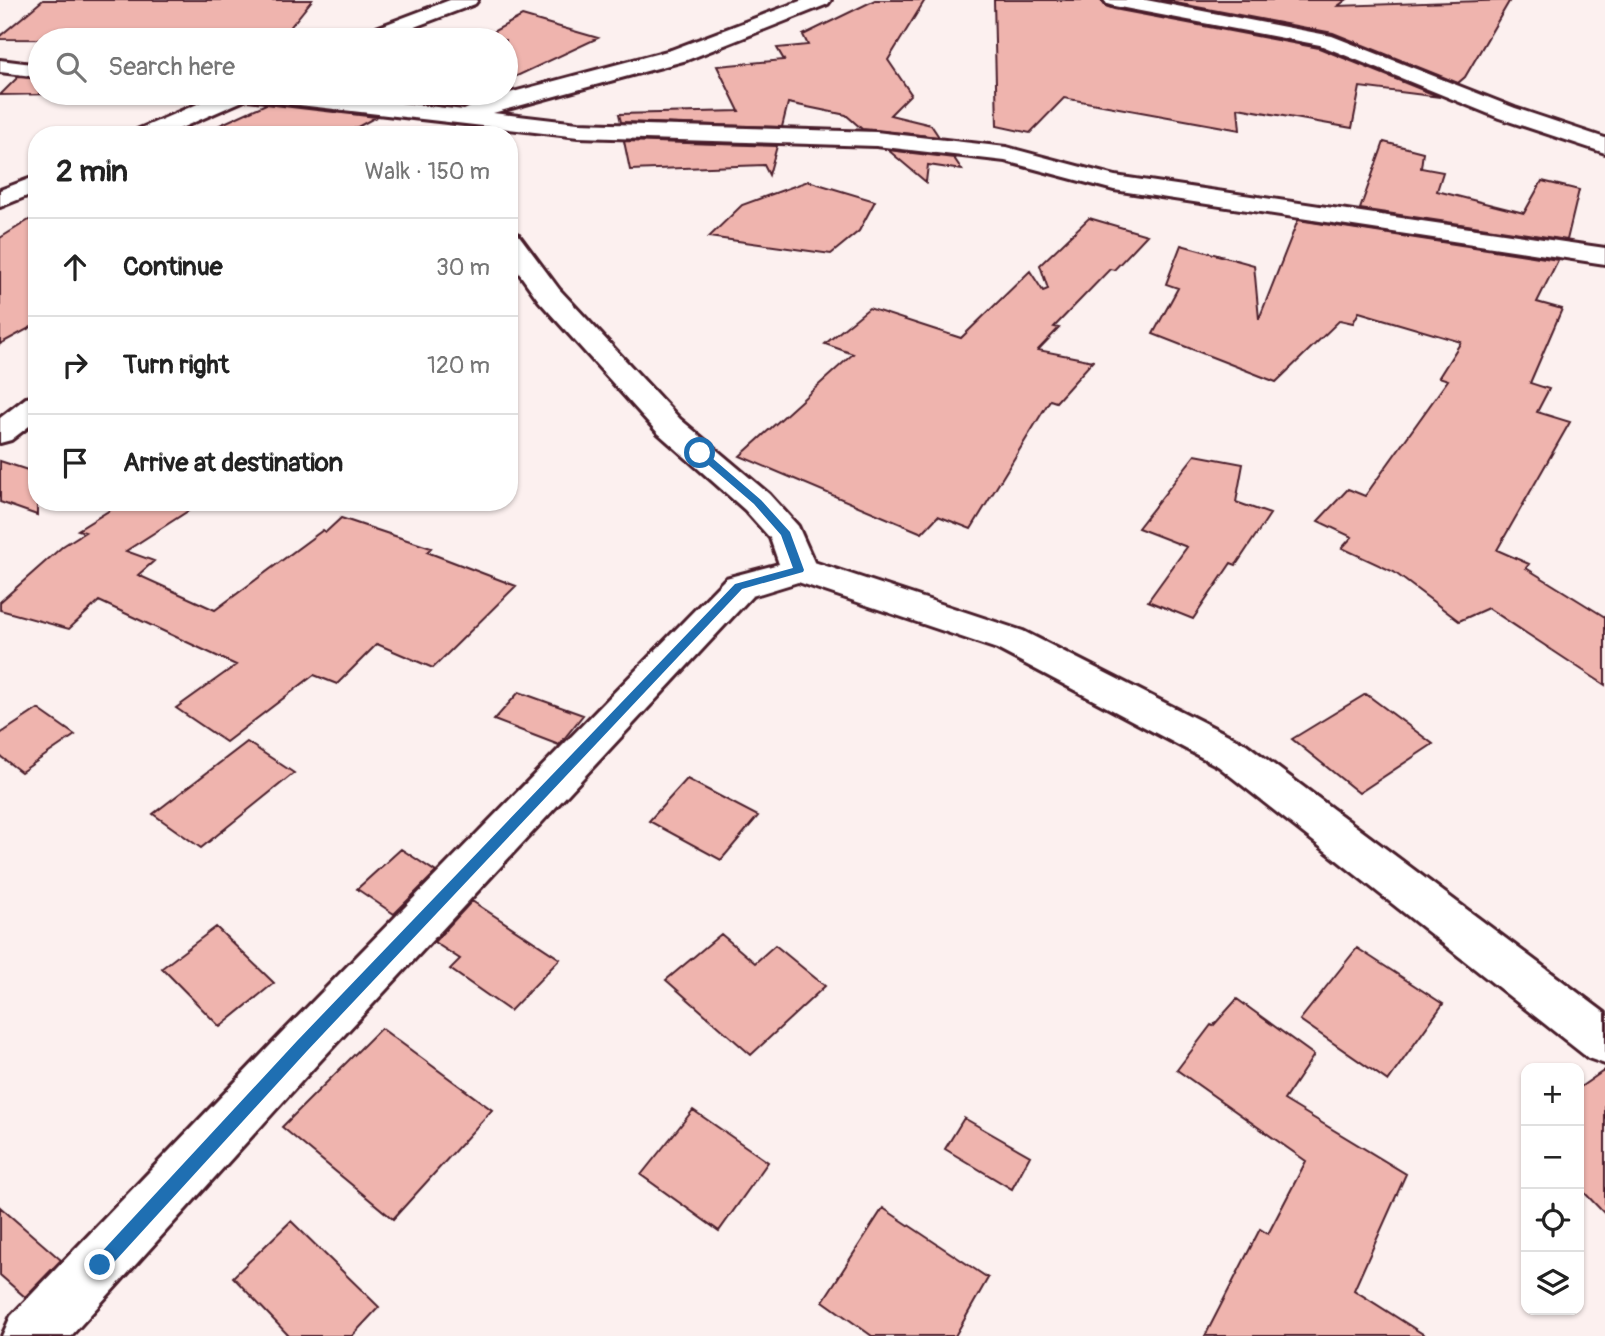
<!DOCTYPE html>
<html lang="en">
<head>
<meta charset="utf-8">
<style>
	:root { --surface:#fff; --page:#f6f6f6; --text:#222; --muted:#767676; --line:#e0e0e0 }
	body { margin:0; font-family:Pangolin,sans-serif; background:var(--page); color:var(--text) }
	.controls { position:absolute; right:21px; bottom:21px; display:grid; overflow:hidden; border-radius:14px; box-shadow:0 2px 5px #0004 }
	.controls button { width:63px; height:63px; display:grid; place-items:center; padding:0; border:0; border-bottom:2px solid var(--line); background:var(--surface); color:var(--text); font:35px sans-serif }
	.stop { position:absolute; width:21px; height:21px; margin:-16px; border:5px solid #1f6fb2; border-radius:50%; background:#fff }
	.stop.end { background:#1f6fb2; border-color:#fff; box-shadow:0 2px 7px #0008 }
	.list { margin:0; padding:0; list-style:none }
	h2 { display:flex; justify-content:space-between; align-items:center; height:91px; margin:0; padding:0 28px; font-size:30px }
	h2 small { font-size:23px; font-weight:400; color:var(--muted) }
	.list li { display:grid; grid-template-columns:46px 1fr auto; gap:21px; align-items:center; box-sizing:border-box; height:98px; padding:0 28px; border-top:2px solid var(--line) }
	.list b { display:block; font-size:26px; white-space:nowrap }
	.list em { font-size:23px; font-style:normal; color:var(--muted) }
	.icon { flex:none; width:38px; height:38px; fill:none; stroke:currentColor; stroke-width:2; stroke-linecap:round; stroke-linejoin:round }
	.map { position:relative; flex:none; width:1605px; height:1336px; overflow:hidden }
	.search { position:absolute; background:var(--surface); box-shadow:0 2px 5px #0004; left:28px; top:28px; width:490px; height:77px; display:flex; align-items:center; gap:18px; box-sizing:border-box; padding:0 24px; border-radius:38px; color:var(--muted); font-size:26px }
	.panel { position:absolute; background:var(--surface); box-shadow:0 2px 5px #0004; left:28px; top:126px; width:490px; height:385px; border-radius:28px }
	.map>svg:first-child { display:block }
	.building { fill:#efb4ae; stroke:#4a1f2b; stroke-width:2 }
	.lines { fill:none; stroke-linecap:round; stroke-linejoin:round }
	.minor-casing { stroke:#4a1f2b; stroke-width:6 }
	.minor { fill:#fff; fill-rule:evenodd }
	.route { fill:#1f6fb2 }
</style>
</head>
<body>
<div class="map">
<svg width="1605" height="1336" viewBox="0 0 1605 1336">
	<rect width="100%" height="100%" fill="#fcf0ef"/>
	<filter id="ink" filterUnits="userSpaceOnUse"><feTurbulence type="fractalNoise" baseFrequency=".0143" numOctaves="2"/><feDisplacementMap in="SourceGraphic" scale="14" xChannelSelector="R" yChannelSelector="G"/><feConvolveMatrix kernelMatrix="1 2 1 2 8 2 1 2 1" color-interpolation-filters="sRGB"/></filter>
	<g filter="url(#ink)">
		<!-- building -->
		<path class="building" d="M43,0H312L280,40L0,39V36Z
			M875,0H925L888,60L911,94L890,115L931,125L939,137L862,129L846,115L788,103L782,127L621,122L619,114L739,111L717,66L784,60L777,48L808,45L803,35Z
			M994,0H1101L1105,6L1114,9L1319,48L1440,97L1360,87L1352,128L1238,108L1240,130L1064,98L1030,133L997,126Z
			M1160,0H1346L1338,6L1510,0L1465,77L1458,83L1333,33Z
			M522,16L598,38L517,76L506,73V40H478Z
			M18,77L40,79V93H117L0,95Z
			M331,93H420L405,101Z
			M266,104L376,117L343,135H198Z
			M624,141L777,146L769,175L764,165L630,170Z
			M1384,142L1423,152L1421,168L1443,172L1437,191L1524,213L1542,181L1579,190L1567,240L1360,209Z
			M888,150L954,158L962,170L928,165L926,182Z
			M808,181L875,201L859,231L831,254L709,237L742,205Z
			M37,215V324L0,344V238Z
			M1089,218L1147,235L1114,270L1110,269L1054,327L1059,328L1038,350L1093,361L1056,402L1050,400L971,529L938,516L922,533L740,456L853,354L825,344L869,308L961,338L1030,271L1043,291L1048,289L1040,265Z
			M1298,220L1558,260L1537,302L1562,309L1530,383L1549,389L1537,412L1570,422L1497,550L1529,564L1526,568L1605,617V685L1488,608L1459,621L1394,572L1342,548L1352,537L1318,521L1348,489L1365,496L1448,380L1439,377L1461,342L1359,312L1353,323L1340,320L1276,382L1153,334L1178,288L1166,284L1181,245L1254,265L1259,319Z
			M1195,455L1243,464L1236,502L1270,514L1236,565L1231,563L1193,619L1148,601L1187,547L1138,528Z
			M0,461L37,473V515L0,502Z
			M123,502H202L126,551L154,561L138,575L215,610L323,530L326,532L341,518L431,548L427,552L516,586L433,668L377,644L337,684L314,675L226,742L176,708L236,665L99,601L69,629L0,610V602L63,546L85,532L78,530Z
			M519,692L583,715L559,745L494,720Z
			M1366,694L1433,744L1359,793L1292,739Z
			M38,709L75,735L21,772L0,756V734Z
			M247,742L294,773L201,848L153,814Z
			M687,779L758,816L721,860L649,821Z
			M401,849L436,872L394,914L357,889Z
			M472,901L560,959L510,1011L450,969L460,959L434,942Z
			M216,927L274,983L220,1027L162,968Z
			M721,934L755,963L775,945L825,986L751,1055L666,980Z
			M1357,948L1443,1004L1388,1081L1300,1020Z
			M1237,999L1314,1055L1284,1100L1406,1174L1354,1290L1426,1336H1205L1260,1229L1268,1234L1306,1161L1177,1070L1211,1025L1213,1026Z
			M381,1028L492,1110L393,1219L282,1127Z
			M1605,1070V1214L1579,1187V1088Z
			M693,1110L768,1162L719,1231L641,1175Z
			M964,1118L1030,1156L1012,1189L945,1149Z
			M0,1207L61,1260L25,1297L0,1275Z
			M883,1208L988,1278L955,1336H872L823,1301Z
			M291,1221L379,1307L352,1336H289L233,1277Z"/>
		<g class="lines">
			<defs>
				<path id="minor" d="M450,0H478L475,4L380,40H352L355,36Z
					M803,0H831L828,4L687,60L493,113L578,123L876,132L1006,147L1115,176L1605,248V264L1114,190L1005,161L876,146L578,137L247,99L165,135H133L137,130L223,93H309L464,110L491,98L671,50Z
					M1104,0H1146L1332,36L1515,108L1605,138V153L1499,118L1320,45L1114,6L1107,4Z
					M0,60L40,65V77L0,72Z
					M37,176V192L0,207V190Z
					M509,232L518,234L559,289L680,419L769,494L798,526L814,562L1023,631L1246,744L1605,1013V1064L1588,1058L1218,766L997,649L798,582L752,596L319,1062L71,1336H2L11,1316L285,1030L726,578L779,564L770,538L745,510L658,433L539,301L509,259Z
					M37,396V420L11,440L0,443V418L26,398Z"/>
			</defs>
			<!-- minor casing -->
			<use href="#minor" class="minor-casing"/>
			<!-- minor -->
			<use href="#minor" class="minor"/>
		</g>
	</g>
	<!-- route -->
	<path class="route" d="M697,451H704L761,500L790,532L804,570L803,572L742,589L307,1051L106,1271L100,1273L95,1271L92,1265L95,1259L297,1041L735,584L793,568L781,535L754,504L697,455Z"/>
</svg>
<div class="controls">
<button>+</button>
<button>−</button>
<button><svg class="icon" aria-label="locate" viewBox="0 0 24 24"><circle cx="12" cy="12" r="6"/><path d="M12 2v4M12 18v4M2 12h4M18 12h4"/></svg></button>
<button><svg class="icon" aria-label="layers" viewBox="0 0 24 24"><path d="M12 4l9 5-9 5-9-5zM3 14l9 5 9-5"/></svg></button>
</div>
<div class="stop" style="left:700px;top:453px"></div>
<div class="stop end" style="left:100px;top:1265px"></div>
<div class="search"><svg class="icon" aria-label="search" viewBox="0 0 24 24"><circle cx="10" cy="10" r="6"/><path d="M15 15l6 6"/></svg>Search here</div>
<section class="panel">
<h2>2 min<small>Walk · 150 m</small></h2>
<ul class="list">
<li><svg class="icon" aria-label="ahead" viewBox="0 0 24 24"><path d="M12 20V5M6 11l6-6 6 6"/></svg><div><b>Continue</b></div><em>30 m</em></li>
<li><svg class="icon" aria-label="right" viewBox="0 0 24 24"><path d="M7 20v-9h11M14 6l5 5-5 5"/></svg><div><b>Turn right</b></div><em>120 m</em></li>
<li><svg class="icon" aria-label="arrive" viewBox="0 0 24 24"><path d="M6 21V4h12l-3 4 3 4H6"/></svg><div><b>Arrive at destination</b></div></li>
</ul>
</section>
</div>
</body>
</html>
